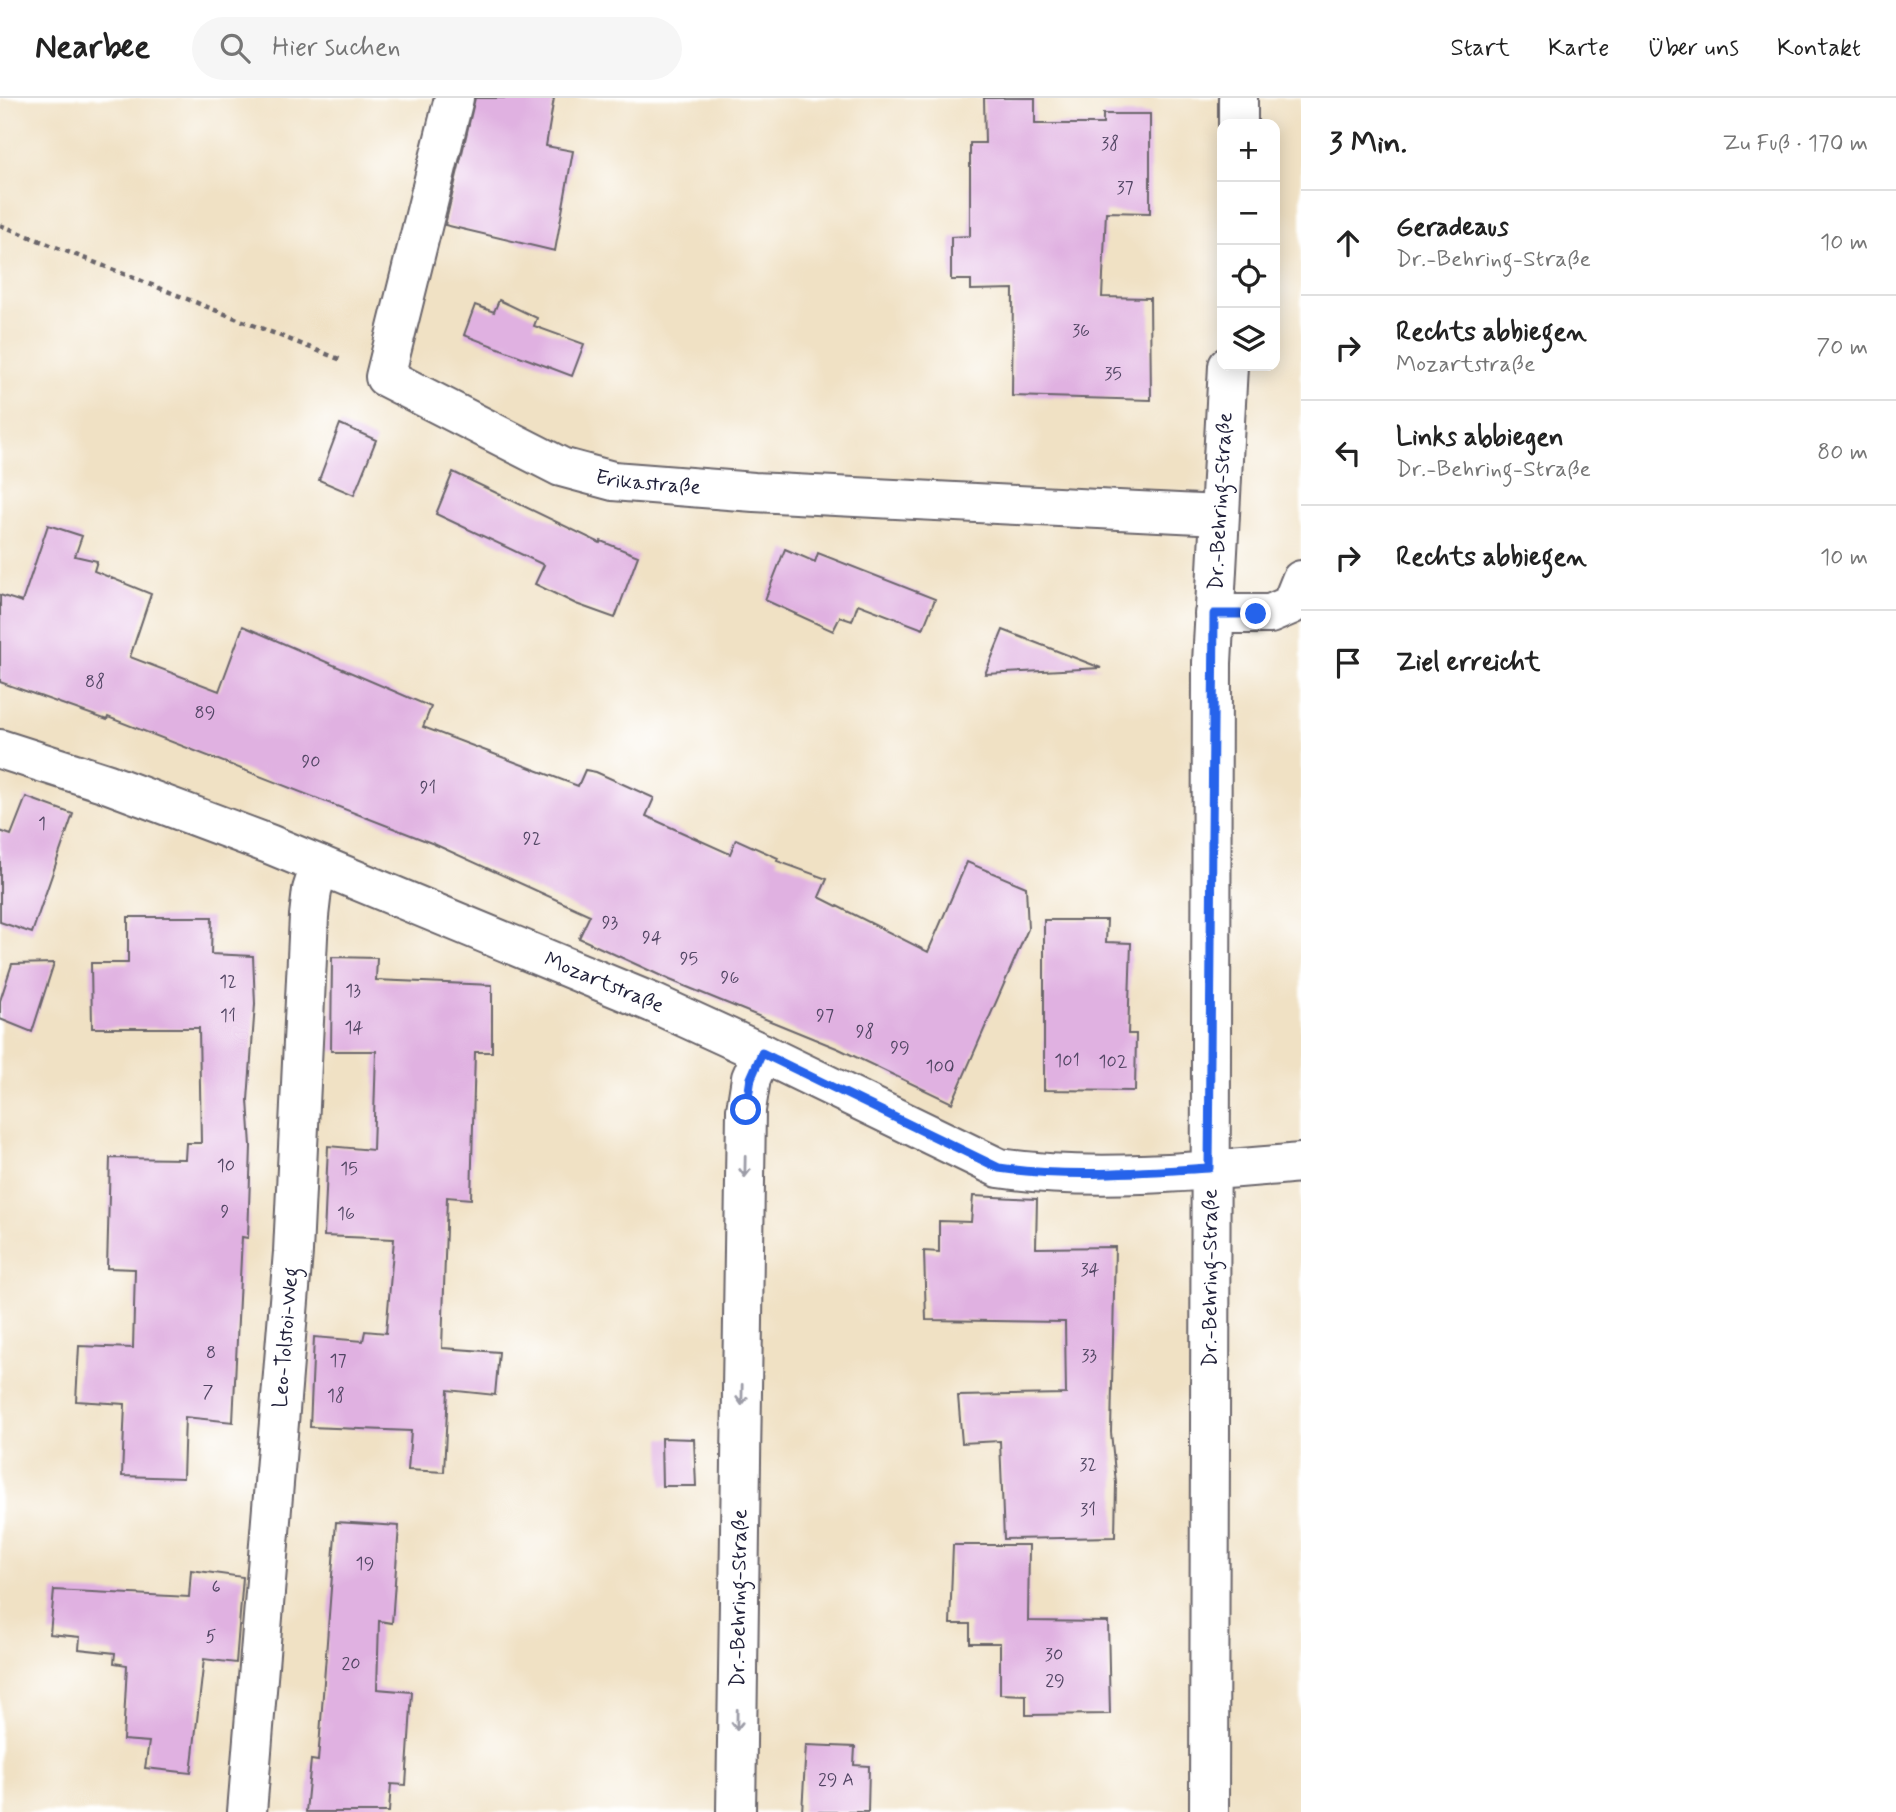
<!DOCTYPE html>
<html lang="de">
<head>
<meta charset="utf-8">
<style>
	:root { --surface:#fff; --page:#f6f6f6; --text:#222; --muted:#767676; --line:#e0e0e0 }
	body { margin:0; font-family:Mynerve,sans-serif; background:var(--page); color:var(--text) }
	.controls { position:absolute; right:21px; top:21px; display:grid; overflow:hidden; border-radius:14px; box-shadow:0 4px 18px #0003 }
	.controls button { width:63px; height:63px; display:grid; place-items:center; padding:0; border:0; border-bottom:2px solid var(--line); background:var(--surface); color:var(--text); font:35px sans-serif }
	.stop { position:absolute; width:21px; height:21px; margin:-16px; border:5px solid #2563eb; border-radius:50%; background:#fff }
	.stop.end { background:#2563eb; border-color:#fff; box-shadow:0 2px 7px #0008 }
	.list { margin:0; padding:0; list-style:none }
	h2 { display:flex; justify-content:space-between; align-items:center; height:91px; margin:0; padding:0 28px; font-size:30px }
	h2 small { font-size:23px; font-weight:400; color:var(--muted) }
	.list li { display:grid; grid-template-columns:46px 1fr auto; gap:21px; align-items:center; box-sizing:border-box; height:105px; padding:0 28px; border-top:2px solid var(--line) }
	.list b { display:block; font-size:26px; white-space:nowrap }
	.list p { margin:0; font-size:23px; white-space:nowrap; color:var(--muted) }
	.list em { font-size:23px; font-style:normal; color:var(--muted) }
	.icon { flex:none; width:38px; height:38px; fill:none; stroke:currentColor; stroke-width:2; stroke-linecap:round; stroke-linejoin:round }
	.map { position:relative; flex:none; width:1301px; height:1714px; overflow:hidden }
	header { display:flex; align-items:center; gap:42px; box-sizing:border-box; height:98px; padding:0 35px; background:var(--surface); border-bottom:2px solid var(--line) }
	header strong { font-size:33px }
	nav { display:flex; gap:38px; margin-inline-start:auto; font-size:24px }
	.search { width:490px; height:63px; background:var(--page); display:flex; align-items:center; gap:18px; box-sizing:border-box; padding:0 24px; border-radius:38px; color:var(--muted); font-size:26px }
	main { display:flex }
	aside { flex:1; background:var(--surface) }
	.map>svg:first-child { display:block }
	.building { fill:#e0b1e1 }
	.lines { fill:none; stroke-linecap:round; stroke-linejoin:round }
	.minor-casing { stroke:#6a656b; stroke-width:42 }
	.path { stroke:#6a656b; stroke-width:4.5; stroke-dasharray:5 5; stroke-linecap:butt }
	.minor { stroke:#fff; stroke-width:38 }
	.oneway { stroke:#9c9ca7 }
	.route { stroke:#2563eb; stroke-width:9 }
	.labels { text-anchor:middle; dominant-baseline:central; stroke-width:6; stroke-linejoin:round; paint-order:stroke }
	.number-label { font-size:18px; fill:#524664 }
	.street-label { font-size:21px; fill:#22223b; stroke:#fff }
</style>
</head>
<body>
<header>
<strong>Nearbee</strong>
<div class="search"><svg class="icon" aria-label="search" viewBox="0 0 24 24"><circle cx="10" cy="10" r="6"/><path d="M15 15l6 6"/></svg>Hier suchen</div>
<nav><a>Start</a><a>Karte</a><a>Über uns</a><a>Kontakt</a></nav>
</header>
<main>
<div class="map">
<svg width="1301" height="1714" viewBox="0 0 1301 1714">
	<rect width="100%" height="100%" fill="#fff"/>
	<filter id="ink" filterUnits="userSpaceOnUse"><feTurbulence type="fractalNoise" baseFrequency=".0143" numOctaves="2"/><feDisplacementMap in="SourceGraphic" scale="14" xChannelSelector="R" yChannelSelector="G"/><feConvolveMatrix kernelMatrix="1 2 1 2 8 2 1 2 1" color-interpolation-filters="sRGB"/></filter>
	<filter id="wash" filterUnits="userSpaceOnUse"><feTurbulence type="fractalNoise" baseFrequency=".00686" numOctaves="4" result="noise"/><feDisplacementMap in="SourceGraphic" scale="28" xChannelSelector="R" yChannelSelector="G"/><feGaussianBlur stdDeviation="1.57" result="paint"/><feColorMatrix in="noise" values="0 0 0 0 0 0 0 0 0 0 0 0 0 0 0 0 0 1.4 0 .05"/><feComposite in="paint" operator="in"/></filter>
	<g filter="url(#wash)">
		<rect width="100%" height="100%" fill="#f0e1c4"/>
		<g id="blocks">
			<!-- building -->
			<path class="building" d="M475,0H554L546,48L573,53L555,153L445,127Z
				M984,0H1035V26H1103V16H1150V115L1106,114L1102,199L1150,200L1151,302L1012,298L1013,191L971,192V182H951V139L970,138V45H985Z
				M499,202L537,220L534,228L584,246L572,278L464,237L475,207L494,214Z
				M340,326L376,342L354,397L319,382Z
				M453,374L600,445L601,443L638,458L615,520L576,506L535,486L544,467L436,416Z
				M48,427L82,438L75,458L97,463L94,473L151,496L130,559L219,593L243,528L431,609L423,629L578,688L585,672L596,674L654,700L646,718L679,733L730,756L736,741L778,760L777,763L827,781L819,799L928,854L967,764L1026,789L1028,831L952,1005L839,951L670,882L579,840L590,817L434,746L108,619L107,622L0,584V497L22,504Z
				M785,451L815,464L818,455L935,501L923,531L858,506L852,523L840,519L833,533L765,502Z
				M1003,532L1101,570L985,576Z
				M26,699L73,716L32,835L0,824V733L11,737Z
				M128,819H212L211,856L253,858L255,906L248,1002L251,1048L248,1140L242,1139L233,1324L185,1319L183,1380L122,1378L125,1306L76,1303L79,1248L133,1250L135,1171L107,1170L110,1060L185,1061L186,1045H201L199,930H92L91,865H128Z
				M1044,822H1107L1106,844L1131,845L1128,936H1136L1135,993L1044,992Z
				M332,859L377,860L376,882L492,887V954H475L471,1101L447,1099L442,1250L499,1254L495,1297L448,1292L444,1374L408,1372L411,1333L310,1329L314,1239L363,1243L365,1233L386,1235L394,1141L324,1138L328,1048L373,1052L376,953H331Z
				M54,865L32,934L0,921V903L12,866Z
				M973,1098L1037,1101L1036,1150L1115,1149L1111,1334L1116,1385L1115,1439L1004,1441L1000,1343L962,1345L958,1298L1066,1296L1065,1224L926,1222L924,1153L939,1154V1123L971,1124Z
				M661,1340L694,1341L696,1388H662Z
				M336,1424L399,1428L392,1525L379,1523L377,1591L412,1594L406,1687L391,1686L389,1714H306L311,1662L318,1663Z
				M953,1447H1029L1028,1523L1108,1524L1110,1616L1026,1617V1597L1000,1596V1545H970V1526H950Z
				M191,1472L243,1479L236,1565L204,1561L191,1675L145,1670L149,1644L123,1642L127,1567L114,1565L115,1555L79,1551L80,1539L50,1536L54,1492L189,1499Z
				M806,1647L855,1649L854,1667L869,1668L868,1714H802Z"/>
		</g>
	</g>
	<g filter="url(#ink)">
		<use href="#blocks" fill-opacity="0" stroke="#6a656b" stroke-width="2"/>
		<g class="lines">
			<defs>
				<g id="minor">
					<path id="s1" d="M454,0L385,279L561,369L613,383L754,394L1219,417"/>
					<path d="M1238,26V0"/>
					<path d="M1214,516H1270L1291,507L1301,482"/>
					<path id="s2" d="M0,651L106,685L269,746L653,905L762,955L999,1070C1092,1084 1207,1073 1301,1065"/>
					<path id="s3" d="M247,1714L293,1154L309,818L312,792L320,767"/>
					<path id="s4" d="M736,1714L746,1012L751,980L762,955"/>
					<path id="s5" d="M1209,1714L1212,565L1228,268"/>
				</g>
			</defs>
			<!-- minor casing -->
			<use href="#minor" class="minor-casing"/>
			<!-- path -->
			<path class="path" d="M0,127L344,263"/>
			<!-- minor -->
			<use href="#minor" class="minor"/>
		</g>
		<!-- one-way arrows -->
		<defs><path id="oneway-shaft" d="M-6 0H5M1.5-3L5.5 0L1.5 3" fill="none" stroke-width="1.6" stroke-linecap="round" stroke-linejoin="round" transform="scale(1.75)"/></defs>
		<g class="oneway">
			<use href="#oneway-shaft" transform="translate(745 1069) rotate(91)"/>
			<use href="#oneway-shaft" transform="translate(742 1297) rotate(91)"/>
			<use href="#oneway-shaft" transform="translate(737 1622) rotate(91)"/>
		</g>
	</g>
	<g class="lines" filter="url(#ink)">
		<!-- route -->
		<path class="route" d="M746,1012L751,980L762,955L999,1070C1069,1080 1139,1074 1209,1070L1214,516H1256"/>
	</g>
	<g class="labels">
		<!-- number labels -->
		<g class="number-label">
			<text x="1110" y="46">38</text>
			<text x="1125" y="90">37</text>
			<text x="1081" y="233">36</text>
			<text x="1113" y="276">35</text>
			<text x="95" y="584">88</text>
			<text x="205" y="615">89</text>
			<text x="311" y="664">90</text>
			<text x="428" y="690">91</text>
			<text x="42" y="726">1</text>
			<text x="532" y="741">92</text>
			<text x="610" y="825">93</text>
			<text x="652" y="840">94</text>
			<text x="689" y="861">95</text>
			<text x="730" y="880">96</text>
			<text x="228" y="884">12</text>
			<text x="353" y="893">13</text>
			<text x="228" y="918">11</text>
			<text x="825" y="918">97</text>
			<text x="354" y="930">14</text>
			<text x="865" y="934">98</text>
			<text x="900" y="950">99</text>
			<text x="1067" y="963">101</text>
			<text x="1113" y="964">102</text>
			<text x="940" y="969">100</text>
			<text x="226" y="1068">10</text>
			<text x="349" y="1071">15</text>
			<text x="225" y="1114">9</text>
			<text x="346" y="1116">16</text>
			<text x="1090" y="1172">34</text>
			<text x="211" y="1255">8</text>
			<text x="1089" y="1258">33</text>
			<text x="338" y="1263">17</text>
			<text x="208" y="1294">7</text>
			<text x="336" y="1298">18</text>
			<text x="1088" y="1367">32</text>
			<text x="1088" y="1412">31</text>
			<text x="365" y="1466">19</text>
			<text x="216" y="1489">6</text>
			<text x="211" y="1539">5</text>
			<text x="1054" y="1557">30</text>
			<text x="351" y="1566">20</text>
			<text x="1055" y="1583">29</text>
			<text x="836" y="1682">29 A</text>
		</g>
		<!-- street labels -->
		<g class="street-label">
			<text stroke="none"><textPath href="#s1" startOffset="574">Erikastraße</textPath></text>
			<text stroke="none"><textPath href="#s5" startOffset="1311">Dr.-Behring-Straße</textPath></text>
			<text stroke="none"><textPath href="#s2" startOffset="648">Mozartstraße</textPath></text>
			<text stroke="none"><textPath href="#s5" startOffset="534">Dr.-Behring-Straße</textPath></text>
			<text stroke="none"><textPath href="#s3" startOffset="476">Leo-Tolstoi-Weg</textPath></text>
			<text stroke="none"><textPath href="#s4" startOffset="214">Dr.-Behring-Straße</textPath></text>
		</g>
	</g>
</svg>
<div class="controls">
<button>+</button>
<button>−</button>
<button><svg class="icon" aria-label="locate" viewBox="0 0 24 24"><circle cx="12" cy="12" r="6"/><path d="M12 2v4M12 18v4M2 12h4M18 12h4"/></svg></button>
<button><svg class="icon" aria-label="layers" viewBox="0 0 24 24"><path d="M12 4l9 5-9 5-9-5zM3 14l9 5 9-5"/></svg></button>
</div>
<div class="stop" style="left:746px;top:1012px"></div>
<div class="stop end" style="left:1256px;top:516px"></div>
</div>
<aside>
<h2>3 Min.<small>Zu Fuß · 170 m</small></h2>
<ul class="list">
<li><svg class="icon" aria-label="ahead" viewBox="0 0 24 24"><path d="M12 20V5M6 11l6-6 6 6"/></svg><div><b>Geradeaus</b><p>Dr.-Behring-Straße</p></div><em>10 m</em></li>
<li><svg class="icon" aria-label="right" viewBox="0 0 24 24"><path d="M7 20v-9h11M14 6l5 5-5 5"/></svg><div><b>Rechts abbiegen</b><p>Mozartstraße</p></div><em>70 m</em></li>
<li><svg class="icon" aria-label="left" viewBox="0 0 24 24"><path d="M17 20v-9H6M10 6l-5 5 5 5"/></svg><div><b>Links abbiegen</b><p>Dr.-Behring-Straße</p></div><em>80 m</em></li>
<li><svg class="icon" aria-label="right" viewBox="0 0 24 24"><path d="M7 20v-9h11M14 6l5 5-5 5"/></svg><div><b>Rechts abbiegen</b></div><em>10 m</em></li>
<li><svg class="icon" aria-label="arrive" viewBox="0 0 24 24"><path d="M6 21V4h12l-3 4 3 4H6"/></svg><div><b>Ziel erreicht</b></div></li>
</ul>
</aside>
</main>
</body>
</html>
